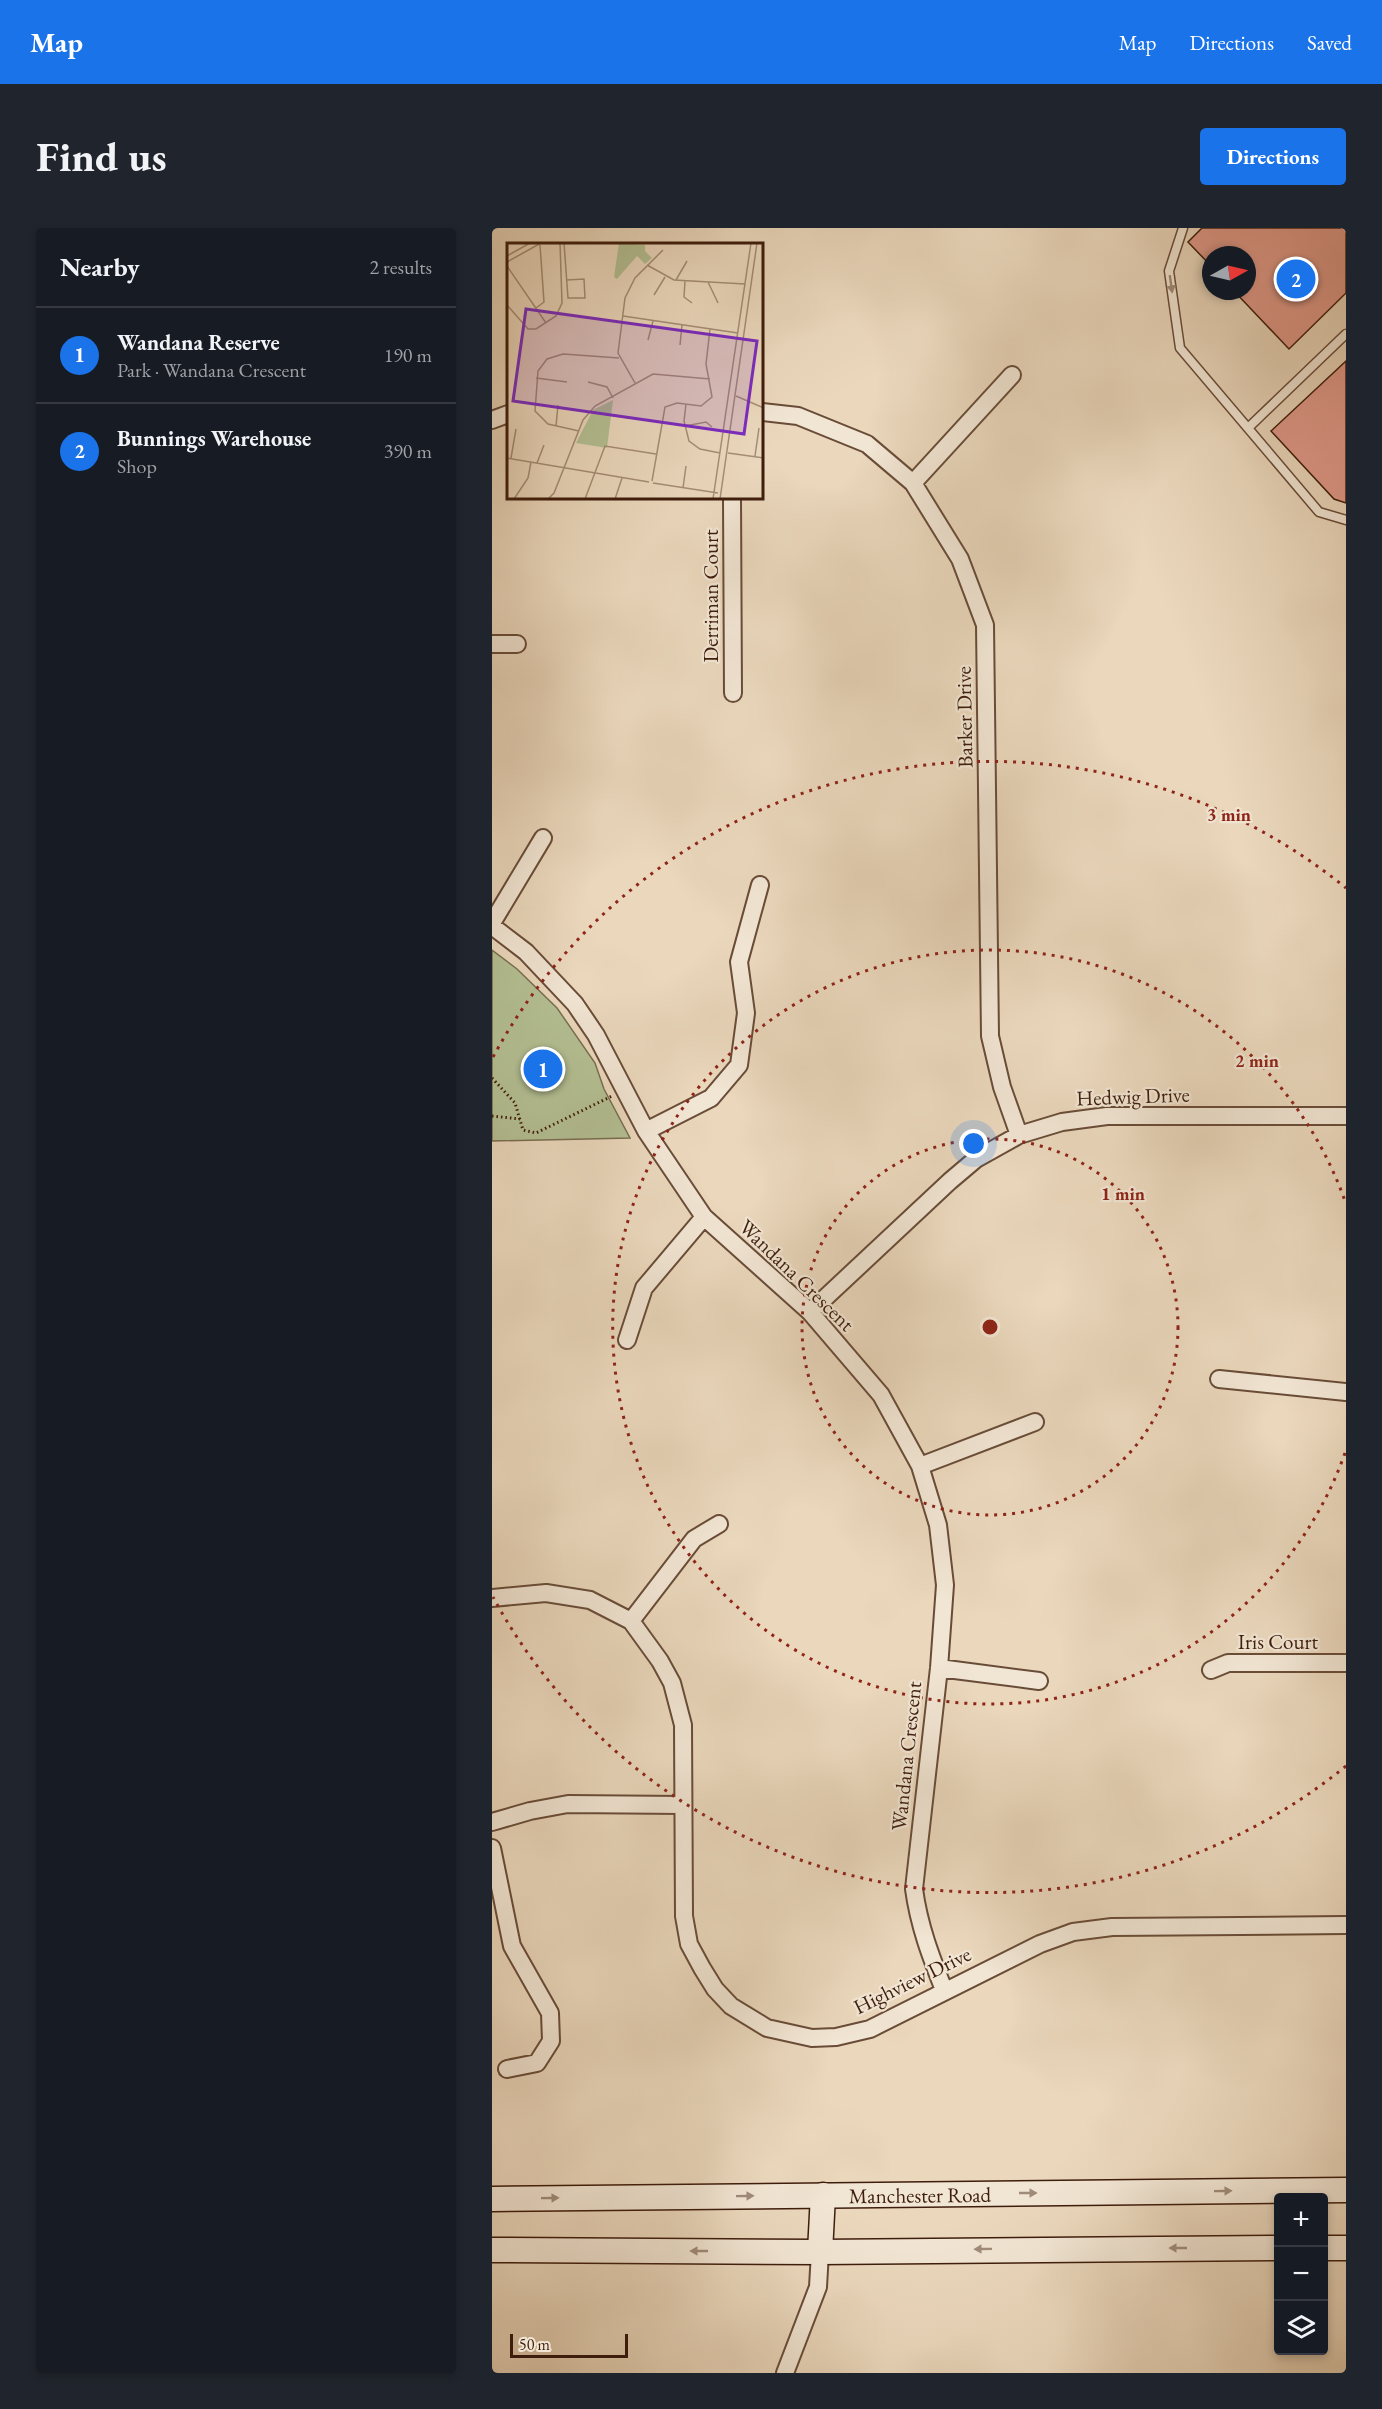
<!DOCTYPE html>
<html lang="en">
<head>
<meta charset="utf-8">
<style>
	:root { --surface:#171b24; --page:#20242c; --text:#f1f3f6; --muted:#9ea1a6; --line:#363941; --accent:#1a73e8 }
	body { margin:0; font-family:"EB Garamond",serif; background:var(--page); color:var(--text) }
	.controls { position:absolute; right:18px; bottom:18px; display:grid; overflow:hidden; border-radius:6px; box-shadow:0 3px 9px #0003 }
	.controls button { width:54px; height:54px; display:grid; place-items:center; padding:0; border:0; border-bottom:2px solid var(--line); background:var(--surface); color:var(--text); font:30px sans-serif }
	.compass { position:absolute; left:710px; top:18px; width:54px; height:54px; border-radius:50%; background:var(--surface); box-shadow:0 3px 9px #0003; rotate:82deg }
	.scale { position:absolute; left:18px; bottom:15px; width:118px; box-sizing:border-box; padding-left:6px; border:3px solid #3e1d0c; border-top:0; font-size:16px; line-height:21px; white-space:nowrap; color:#3e1d0c; -webkit-text-stroke:4px #f1e5d3; paint-order:stroke }
	.you { position:absolute; left:482px; top:916px; width:21px; height:21px; margin:-15px; border:4px solid #fff; border-radius:50%; background:#1a73e8; box-shadow:0 0 0 9px #1a73e833 }
	.badge { display:grid; place-items:center; width:39px; height:39px; border-radius:50%; background:var(--accent); color:#fff; font-size:20px; font-weight:700 }
	.pin { position:absolute; translate:-50% -50%; border:3px solid #fff; box-shadow:0 2px 6px #0006 }
	.list { margin:0; padding:0; list-style:none }
	h2 { display:flex; justify-content:space-between; align-items:center; height:78px; margin:0; padding:0 24px; font-size:26px }
	h2 small { font-size:20px; font-weight:400; color:var(--muted) }
	.list li { display:grid; grid-template-columns:39px 1fr auto; gap:18px; align-items:center; box-sizing:border-box; height:96px; padding:0 24px; border-top:2px solid var(--line) }
	.list b { display:block; font-size:22px; white-space:nowrap }
	.list p { margin:0; font-size:20px; white-space:nowrap; color:var(--muted) }
	.list em { font-size:20px; font-style:normal; color:var(--muted) }
	.icon { flex:none; width:33px; height:33px; fill:none; stroke:currentColor; stroke-width:2; stroke-linecap:round; stroke-linejoin:round }
	.map { position:relative; flex:none; width:854px; height:2145px; overflow:hidden; border-radius:6px }
	header { display:flex; align-items:center; gap:36px; box-sizing:border-box; height:84px; padding:0 30px; background:var(--accent); color:#fff }
	header strong { font-size:28px }
	nav { display:flex; gap:33px; margin-inline-start:auto; font-size:21px }
	.intro { display:flex; align-items:center; justify-content:space-between; box-sizing:border-box; height:144px; padding:0 36px }
	h1 { margin:0; font-size:42px }
	.button { padding:15px 27px; border-radius:6px; background:var(--accent); color:#fff; font-size:21px; font-weight:700 }
	main { display:flex; gap:36px; padding:0 36px }
	aside { flex:1; background:var(--surface); border-radius:6px; box-shadow:0 3px 9px #0003 }
	.map>svg:first-child { display:block }
	.green { fill:#b3bf93; stroke:#786e50; stroke-width:1.5 }
	.building { fill:#e0998a; stroke:#3e1d0c; stroke-width:1.5 }
	.lines { fill:none; stroke-linecap:round; stroke-linejoin:round }
	.lane-casing { stroke:#694c38; stroke-width:11 }
	.street-casing { stroke:#694c38; stroke-width:20 }
	.secondary-casing { stroke:#3e1d0c; stroke-width:27 }
	.path { stroke:#3e1d0c; stroke-width:3; stroke-dasharray:1.5 3; stroke-linecap:butt }
	.lane { stroke:#f1e5d3; stroke-width:8 }
	.street { stroke:#f1e5d3; stroke-width:16 }
	.secondary { stroke:#f1e5d3; stroke-width:24 }
	.oneway { fill:#a08b79 }
	.ring { fill:none; stroke:#8f2418; stroke-width:3; stroke-dasharray:3 6 }
	.labels { text-anchor:middle; dominant-baseline:central; stroke-width:4.5; stroke-linejoin:round; paint-order:stroke }
	.street-label { font-size:21px; fill:#3e1d0c; stroke:#f1e5d3 }
	.inset-road { fill:none; stroke:#a58d76; stroke-width:1.5 }
	.view { fill:#7b2cbf; fill-opacity:0.15; stroke:#7b2cbf; stroke-width:3 }
	.inset-edge { fill:none; stroke:#3e1d0c; stroke-width:3 }
	.centre { fill:#8f2418; stroke:#f1e5d3; stroke-width:3 }
	.ring-label { font-size:18px; text-anchor:middle; font-weight:bold; fill:#8f2418; stroke:#f1e5d3; stroke-width:4.5; stroke-linejoin:round; paint-order:stroke }
</style>
</head>
<body>
<header>
<strong>Map</strong>
<nav><a>Map</a><a>Directions</a><a>Saved</a></nav>
</header>
<div class="intro"><h1>Find us</h1><a class="button">Directions</a></div>
<main>
<aside>
<h2>Nearby<small>2 results</small></h2>
<ul class="list">
<li><span class="badge">1</span><div><b>Wandana Reserve</b><p>Park · Wandana Crescent</p></div><em>190 m</em></li>
<li><span class="badge">2</span><div><b>Bunnings Warehouse</b><p>Shop</p></div><em>390 m</em></li>
</ul>
</aside>
<div class="map">
<svg width="854" height="2145" viewBox="0 0 854 2145">
	<rect width="100%" height="100%" fill="#ead7bc"/>
	<filter id="stains"><feTurbulence type="fractalNoise" baseFrequency=".00333" numOctaves="4"/><feColorMatrix values="0 0 0 0 .2 0 0 0 0 .09 0 0 0 0 .02 0 0 0 .5 -.17"/></filter>
	<radialGradient id="worn" r=".72"><stop offset=".6" stop-color="#630" stop-opacity="0"/><stop offset="1" stop-color="#630" stop-opacity=".3"/></radialGradient>
	<!-- green -->
	<path class="green" d="M0,722L25,741L65,780L103,835L112,861L138,910L0,913Z"/>
	<!-- building -->
	<path class="building" d="M710,0H854V65L797,121L742,63H755V27H719V38L696,14Z
		M854,133V275L842,271L779,203Z"/>
	<g class="lines">
		<defs>
			<path id="lane" d="M691,0L677,43L688,120L827,284L854,292
				M756,200L854,106"/>
			<path id="street" d="M270,184L306,188L375,216L421,255L468,331L493,397L498,808L510,859L527,907
				M0,192L16,186
				M421,255L520,147
				M240,270L241,465
				M0,416H25
				M0,695L51,610
				M0,698L34,724L83,776L104,807L154,903L212,989L318,1084L389,1167L428,1238L446,1297L453,1357L447,1440L422,1661C427,1698 439,1729 452,1762
				M154,903L219,870L247,837L254,785L247,734L268,657
				M318,1084L458,953L484,931L527,907L570,894L615,888H854
				M135,1112L152,1060L212,989
				M727,1151L854,1164
				M428,1238L543,1194
				M0,1370L54,1365L98,1372L139,1393L168,1433L180,1455L191,1497L192,1688L197,1716L210,1740L223,1761L239,1778L275,1800L320,1810L344,1809L378,1801L548,1716L581,1704L620,1699L854,1697
				M139,1393L202,1311L227,1296
				M447,1440L547,1453
				M719,1442L736,1435H854
				M0,1594L38,1583L76,1576L190,1577
				M0,1620L20,1718L58,1785L59,1813L45,1835L15,1841
				M293,2145L326,2059L328,2024"/>
			<g id="secondary">
				<path id="s1" d="M0,1971L854,1962"/>
				<path d="M832,2020H854"/>
				<path d="M0,2022L328,2024L786,2020"/>
				<path d="M328,2024L331,1967"/>
			</g>
		</defs>
		<!-- lane casing -->
		<use href="#lane" class="lane-casing"/>
		<!-- street casing -->
		<use href="#street" class="street-casing"/>
		<!-- secondary casing -->
		<use href="#secondary" class="secondary-casing"/>
		<!-- path -->
		<path class="path" d="M0,850L23,875L31,902L44,905L120,868
			M0,888L28,891"/>
		<!-- lane -->
		<use href="#lane" class="lane"/>
		<!-- street -->
		<use href="#street" class="street"/>
		<!-- secondary -->
		<use href="#secondary" class="secondary"/>
	</g>
	<!-- one-way arrows -->
	<defs><path id="oneway-solid" d="M-6-.8H1V-3.2L6.5 0L1 3.2V.8H-6Z" transform="scale(1.5)"/></defs>
	<g class="oneway">
		<use href="#oneway-solid" transform="translate(679 56) rotate(82)"/>
		<use href="#oneway-solid" transform="translate(731 1963) rotate(-1)"/>
		<use href="#oneway-solid" transform="translate(536 1965)"/>
		<use href="#oneway-solid" transform="translate(253 1968) rotate(-1)"/>
		<use href="#oneway-solid" transform="translate(58 1970) rotate(-1)"/>
		<use href="#oneway-solid" transform="translate(686 2020) rotate(180)"/>
		<use href="#oneway-solid" transform="translate(491 2021) rotate(179)"/>
		<use href="#oneway-solid" transform="translate(207 2023) rotate(-180)"/>
	</g>
	<!-- distance rings -->
	<g class="ring">
		<circle cx="498" cy="1099" r="188"/>
		<path d="M853 1225A377 377 0 1 1 853 973"/>
		<path d="M854 1538A565 565 0 0 1 1 1369M1 829A565 565 0 0 1 854 660"/>
	</g>
	<g class="labels">
		<!-- street labels -->
		<g class="street-label">
			<text transform="translate(218 368) rotate(-90)">Derriman Court</text>
			<text transform="translate(472 489) rotate(-91)">Barker Drive</text>
			<text transform="translate(641 868) rotate(-2)">Hedwig Drive</text>
			<text transform="translate(305 1047) rotate(44)">Wandana Crescent</text>
			<text x="786" y="1413">Iris Court</text>
			<text transform="translate(414 1528) rotate(-84)">Wandana Crescent</text>
			<text transform="translate(420 1752) rotate(-26)">Highview Drive</text>
			<text stroke="none"><textPath href="#s1" startOffset="428">Manchester Road</textPath></text>
		</g>
	</g>
	<!-- overview -->
	<g transform="translate(15 15)">
		<rect width="256" height="256" fill="#ead7bc"/>
		<path d="M112,0L138,2V8L145,15L138,21L130,13L110,36L107,34ZM106,157L100,205L69,200L86,167Z" fill="#b3bf93"/>
		<path class="inset-road" d="M57,0L61,55H78L77,36L60,37M0,13L23,0M0,19L34,0M140,22L167,37L238,41M0,23L39,80M169,37L180,18M178,38L177,54L185,60M201,39L211,60M147,52L158,34M0,62L21,86H29L49,73L55,60L53,0M29,65L37,59L33,2M116,73L231,90M141,97L146,78M173,102L175,82M29,135L60,139M81,139L100,144L106,155M128,140L111,110L118,55L128,35L156,7M229,153L257,165M179,161L177,178L182,198L193,206L213,210M49,183L51,162M178,183L199,179L205,184M72,188L41,181L28,168L31,128L40,116L56,111L112,115M221,210L257,215M248,213L252,185M0,215L142,239M4,215L9,186M30,220L37,202M145,238L158,164L170,160L194,163L205,154L199,121L203,86M146,240L211,250M176,245L179,223M7,256L21,235L24,219M41,256L47,250L76,177L88,163L146,131L203,136M78,256L98,203L149,211M108,256L115,235M206,256L244,0M213,256L250,0"/>
		<path class="view" d="M19,66L250,98L237,191L6,158Z"/>
		<rect width="256" height="256" class="inset-edge"/>
	</g>
	<circle cx="498" cy="1099" r="9" class="centre"/>
	<g class="ring-label">
		<text x="737" y="593">3 min</text>
		<text x="765" y="839">2 min</text>
		<text x="631" y="972">1 min</text>
	</g>
	<rect width="100%" height="100%" filter="url(#stains)"/>
	<rect width="100%" height="100%" fill="url(#worn)"/>
</svg>
<div class="controls">
<button>+</button>
<button>−</button>
<button><svg class="icon" aria-label="layers" viewBox="0 0 24 24"><path d="M12 4l9 5-9 5-9-5zM3 14l9 5 9-5"/></svg></button>
</div>
<svg class="compass" viewBox="-18 -18 36 36"><path d="M0-13l5 13h-10z" fill="#e53935"/><path d="M0 13l5-13h-10z" fill="#9ea1a6"/></svg>
<div class="scale">50 m</div>
<div class="you"></div>
<div class="pin badge" style="left:51px;top:841px">1</div>
<div class="pin badge" style="left:804px;top:51px">2</div>
</div>
</main>
</body>
</html>
